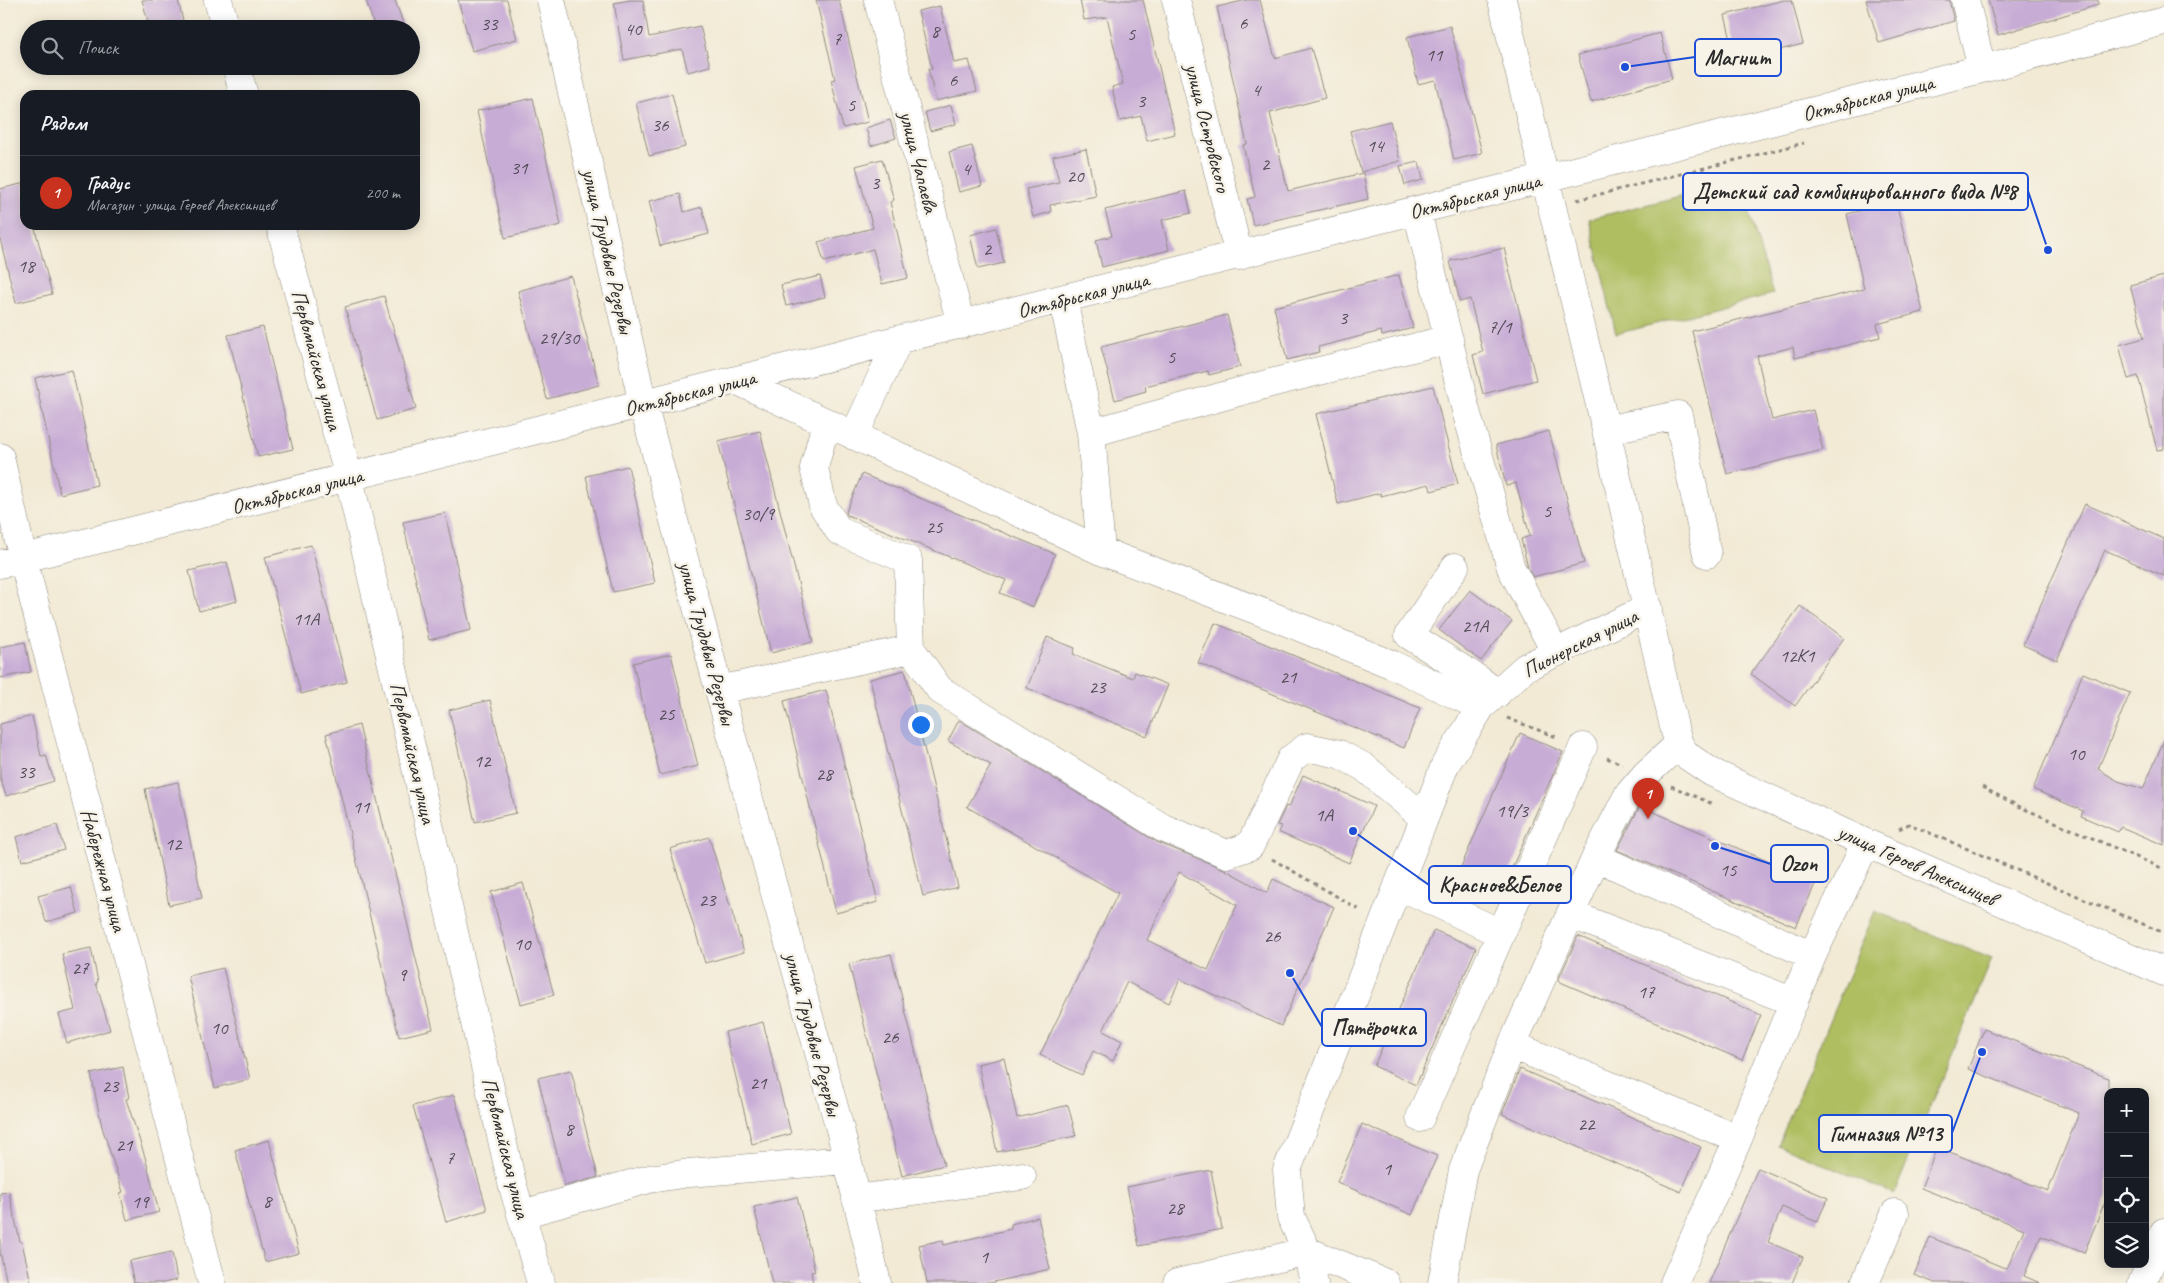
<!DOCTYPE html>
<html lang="ru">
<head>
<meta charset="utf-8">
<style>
	:root { --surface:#171b24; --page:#242831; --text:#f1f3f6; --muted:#9ea1a6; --line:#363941; --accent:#c8321e }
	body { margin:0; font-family:Caveat,sans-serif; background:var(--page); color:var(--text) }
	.controls { position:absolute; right:15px; bottom:15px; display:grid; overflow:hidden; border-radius:10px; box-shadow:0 2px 12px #0003 }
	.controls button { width:45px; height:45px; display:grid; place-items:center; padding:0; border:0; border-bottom:1px solid var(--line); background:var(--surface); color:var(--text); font:25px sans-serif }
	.you { position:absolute; left:920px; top:724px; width:18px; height:18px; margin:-12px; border:4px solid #fff; border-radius:50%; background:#1a73e8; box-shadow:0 0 0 8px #1a73e833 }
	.badge { display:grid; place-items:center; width:32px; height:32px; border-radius:50%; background:var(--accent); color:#fff; font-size:16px; font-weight:700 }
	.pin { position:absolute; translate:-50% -41px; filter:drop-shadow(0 1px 2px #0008) }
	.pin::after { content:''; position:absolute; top:26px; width:18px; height:15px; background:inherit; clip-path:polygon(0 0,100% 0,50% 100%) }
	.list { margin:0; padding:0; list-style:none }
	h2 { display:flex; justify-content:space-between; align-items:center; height:65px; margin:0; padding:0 20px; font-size:21px }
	h2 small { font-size:16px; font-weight:400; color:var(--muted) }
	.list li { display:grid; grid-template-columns:32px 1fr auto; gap:15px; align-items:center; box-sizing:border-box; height:75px; padding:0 20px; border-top:1px solid var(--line) }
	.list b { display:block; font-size:19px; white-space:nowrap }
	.list p { margin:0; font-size:16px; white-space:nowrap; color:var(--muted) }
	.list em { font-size:16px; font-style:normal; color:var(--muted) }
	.icon { flex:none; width:28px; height:28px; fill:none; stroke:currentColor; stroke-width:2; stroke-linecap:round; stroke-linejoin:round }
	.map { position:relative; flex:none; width:2164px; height:1283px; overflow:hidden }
	.search { position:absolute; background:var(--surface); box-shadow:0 2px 12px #0003; left:20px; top:20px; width:400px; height:55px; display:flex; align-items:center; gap:12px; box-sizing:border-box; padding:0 18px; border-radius:28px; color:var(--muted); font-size:19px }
	.panel { position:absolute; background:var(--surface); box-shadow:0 2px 12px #0003; left:20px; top:90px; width:400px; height:140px; border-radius:15px }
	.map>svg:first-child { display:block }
	.green { fill:#afbe61; stroke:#6d7446 }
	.building { fill:#c7acd5; fill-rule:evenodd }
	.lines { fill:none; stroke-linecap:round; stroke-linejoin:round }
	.minor-casing { stroke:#8e8a80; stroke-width:29 }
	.path { stroke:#8e8a80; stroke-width:3; stroke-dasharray:4 4; stroke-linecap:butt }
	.minor { stroke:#fff; stroke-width:28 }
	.labels { text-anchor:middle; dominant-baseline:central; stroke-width:5; stroke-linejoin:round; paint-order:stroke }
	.number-label { font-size:19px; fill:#524b56 }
	.street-label { font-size:21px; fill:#2b2b2b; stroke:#f7f3e8 }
	.leader { fill:none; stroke:#1d4ed8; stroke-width:2 }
	.callout-dot { fill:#1d4ed8; stroke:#f7f3e8; stroke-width:2 }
	.callout { fill:#f7f3e8; stroke:#1d4ed8; stroke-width:2 }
	.callout-label { font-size:22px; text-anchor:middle; font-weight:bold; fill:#2b2b2b }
</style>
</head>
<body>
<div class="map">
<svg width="2164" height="1283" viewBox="0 0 2164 1283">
	<rect width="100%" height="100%" fill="#f7f3e8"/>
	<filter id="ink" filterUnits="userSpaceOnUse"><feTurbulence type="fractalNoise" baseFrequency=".02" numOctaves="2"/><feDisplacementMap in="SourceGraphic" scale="10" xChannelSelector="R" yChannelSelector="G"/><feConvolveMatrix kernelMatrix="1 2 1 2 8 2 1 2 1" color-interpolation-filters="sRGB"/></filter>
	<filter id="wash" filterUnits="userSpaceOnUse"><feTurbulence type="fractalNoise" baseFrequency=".0096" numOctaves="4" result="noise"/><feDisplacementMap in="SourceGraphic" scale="20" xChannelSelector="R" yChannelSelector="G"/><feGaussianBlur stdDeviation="1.12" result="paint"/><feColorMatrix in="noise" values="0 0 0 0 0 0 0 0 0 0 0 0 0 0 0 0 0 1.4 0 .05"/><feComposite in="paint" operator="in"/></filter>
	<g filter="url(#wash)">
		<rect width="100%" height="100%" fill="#f2ead5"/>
		<!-- green -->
		<path class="green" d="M1740,181L1773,294L1616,334L1589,219Z
			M1875,911L1992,959L1894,1194L1778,1145Z"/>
		<g id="blocks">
			<!-- building -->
			<path class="building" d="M142,0H178L185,29H150Z
				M366,0H395L405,29H375Z
				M458,0H507L517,39L472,51Z
				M630,0H643L649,37L700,26L710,66L688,72L682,49L624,60L614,3Z
				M816,0H839L868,122L843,128L831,80L835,79Z
				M1080,0H1143L1175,134L1147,141L1141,116L1120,121L1112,87L1123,84L1107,17L1084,20Z
				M1247,0H1260L1275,58L1311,48L1325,98L1270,113L1288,191L1363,173L1368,199L1253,225L1247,199L1255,197L1243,145L1247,144L1217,7Z
				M1784,0H1792L1803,44L1736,61L1725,15Z
				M1866,0H1949L1954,21L1879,43Z
				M1988,0H2098V5L1998,35Z
				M940,6L954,63L969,60L977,91L936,101L928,69H932L918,11Z
				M1450,26L1482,153L1454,160L1435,80L1418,84L1407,37Z
				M1660,33L1672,79L1591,102L1578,55Z
				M672,94L685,147L649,156L636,103Z
				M533,98L561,225L505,238L477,111Z
				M951,105L956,124L930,131L925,112Z
				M890,120L896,138L871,146L866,128Z
				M1390,121L1400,161L1361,172L1350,131Z
				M972,146L982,186L959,192L949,152Z
				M1086,149L1096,196L1050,205L1051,212L1033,217L1026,189L1059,182L1053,156Z
				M882,159L894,200L890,202L908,278L882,284L873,249L824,262L818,242L873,228L856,166Z
				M1419,162L1423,180L1405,185L1400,166Z
				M25,183V225H34L52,294L16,303L0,239V189Z
				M1186,191L1191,213L1162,220L1169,250L1102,267L1096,240L1112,236L1105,210Z
				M680,194L684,212L702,207L709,234L660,246L649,201Z
				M1896,202L1923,312L1877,324L1880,337L1795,358L1793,347L1757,356L1772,420L1813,410L1823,450L1727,474L1692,331L1864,289L1847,214Z
				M996,228L1004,263L978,269L970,235Z
				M1504,248L1536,380L1483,394L1473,355L1483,352L1470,299L1460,302L1450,261Z
				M1399,275L1413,328L1382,336L1381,331L1318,347L1319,352L1287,360L1274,307Z
				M571,276L599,385L547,399L518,291Z
				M820,276L825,297L786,306L781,285Z
				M2164,276V449L2157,450L2138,376L2128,379L2119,345L2144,338L2130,285Z
				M384,296L416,409L377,420L345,307Z
				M1227,315L1240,367L1209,375L1208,371L1145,386L1146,391L1115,400L1101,347Z
				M263,327L293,449L258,457L228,335Z
				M72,370L97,485L60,494L35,378Z
				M1433,386L1458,484L1431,491L1429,484L1381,496L1380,493L1338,504L1316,414Z
				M760,431L813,642L771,653L718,441Z
				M1549,431L1584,563L1533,577L1528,568L1521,539L1530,536L1516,483L1506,486L1496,445Z
				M628,466L655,583L613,592L586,476Z
				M862,474L1055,554L1033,607L1000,593L1006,580L847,515L846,512Z
				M2085,504L2164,539V576L2105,550L2057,660L2023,645Z
				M445,513L471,630L429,640L403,522Z
				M311,545L347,682L301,694L265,557Z
				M227,562L237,601L199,611L189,571Z
				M1470,590L1512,621L1481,661L1439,630Z
				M1800,606L1844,638L1795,706L1751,674Z
				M1215,623L1420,708L1404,748L1198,663Z
				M1047,637L1075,648L1073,654L1133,678L1135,672L1168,685L1147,736L1027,688Z
				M25,642L31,672L0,678V647Z
				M671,654L698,766L660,775L633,663Z
				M905,670L958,887L923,896L870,679Z
				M2083,673L2130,693L2098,769L2118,781L2143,789L2164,740V845L2121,827L2118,832L2081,816L2083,811L2033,789Z
				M826,690L878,902L836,913L784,701Z
				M490,700L516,813L475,822L449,710Z
				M32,716L41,756L46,755L54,781L6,796L0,777V724Z
				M959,720L1157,842L1224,869L1267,893L1273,879L1334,907L1281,1026L1180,979L1169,1003L1127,982L1103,1031L1122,1041L1113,1061L1093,1051L1082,1075L1040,1055L1118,893L967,807L991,765L948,741ZM1179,872L1237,905L1208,970L1147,940Z
				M359,725L433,1029L399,1037L326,734Z
				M1520,733L1563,752L1503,888L1460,869Z
				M1303,775L1374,806L1349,863L1278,832L1281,826L1277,825L1286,806L1289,807Z
				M178,782L202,898L169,905L145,789Z
				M1640,806L1816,882L1796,927L1617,850Z
				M57,825L64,850L22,861L16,837Z
				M709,837L744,952L705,963L670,849Z
				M523,883L554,995L521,1004L491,892Z
				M71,887L78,913L46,922L38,896Z
				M1434,930L1476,948L1416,1085L1374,1066Z
				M1578,936L1761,1015L1742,1060L1558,981Z
				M91,948L98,982L96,983L110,1030L67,1043L59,1014L75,1010L62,954Z
				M891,954L944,1165L902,1176L849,964Z
				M223,968L250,1079L215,1088L188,976Z
				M763,1022L791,1134L752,1144L725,1032Z
				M1984,1029L2108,1078V1194L2084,1253L2041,1236L2024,1276L2040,1283H1935L1914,1275L1930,1237L2007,1269L2024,1229L1921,1188L1937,1147L2048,1191L2079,1113L1968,1069Z
				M1004,1058L1017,1118L1068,1105L1076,1136L997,1152L978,1064Z
				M123,1067L129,1098L126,1099L145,1157L159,1212L127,1220L120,1193L123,1192L102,1127L91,1074Z
				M1520,1069L1701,1147L1681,1192L1502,1114Z
				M571,1070L598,1177L565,1186L538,1078Z
				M454,1095L487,1210L446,1222L413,1106Z
				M1362,1124L1437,1156L1412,1215L1337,1182Z
				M269,1140L299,1253L265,1262L235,1150Z
				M1758,1168L1828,1198L1817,1222L1782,1207L1768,1242L1803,1257L1792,1283H1709Z
				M1211,1170L1222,1229L1139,1246L1127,1187Z
				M9,1192L20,1242H22L31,1283H7L0,1252V1193Z
				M797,1197L815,1271L811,1272L813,1283H772L754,1207Z
				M1038,1217L1050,1269L990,1283H927L919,1245L943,1240L944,1245L1011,1229V1224Z
				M172,1252L177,1280L163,1283H134L129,1261Z"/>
		</g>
	</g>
	<g filter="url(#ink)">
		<use href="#blocks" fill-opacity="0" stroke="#8e8a80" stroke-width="1"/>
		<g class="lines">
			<defs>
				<path id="minor" d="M218,0L226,29
					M551,0L643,404L719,690L840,1129L877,1283
					M878,0L961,325
					M1176,0L1239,256
					M1502,0L1606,430L1675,731L1679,744L1686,755L1711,772L1866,843L2164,972
					M1965,0L1982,69
					M236,66L244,95
					M1417,211L1466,411L1511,568L1556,653
					M280,225L349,478L512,1183L541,1283
					M1063,299L1091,433L1101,551
					M738,381L1101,551L1277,618L1393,665L1481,707
					M1606,430L1678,415L1707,554
					M1091,433L1267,384L1449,339
					M854,436L898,341
					M0,457L23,559L212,1283
					M0,564L1982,69L2164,21
					M1455,567L1409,635L1481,681L1497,694
					M911,649L940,690L1163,828L1227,854L1250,846L1291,759L1307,747L1339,754L1364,767L1424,818
					M719,690L911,649L908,560L839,531L823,506L814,468L826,423
					M1596,857L1812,956
					M1398,885L1500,933
					M1570,914L1794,1002
					M1512,1045L1738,1139
					M1420,1118L1583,747
					M856,1199L1022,1176
					M522,1214L649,1179L689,1173L847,1160
					M1177,1283L1307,1251L1385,1283
					M1314,1283L1307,1251L1291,1217L1287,1170L1445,765L1481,707L1526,667L1648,608
					M1442,1283L1463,1170L1512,1045L1596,857L1628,795L1646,774L1679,744
					M1674,1283L1738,1139L1812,956L1866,843
					M1865,1283L1895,1213
					M2142,1283L2164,1232"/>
			</defs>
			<!-- minor casing -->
			<use href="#minor" class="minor-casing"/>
			<!-- path -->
			<path class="path" d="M1577,200L1804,143
				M1507,718L1559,738
				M1607,758L1622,764
				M1671,786L1713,804
				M1982,787L2020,807L2164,869
				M1899,829L1909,824L2164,933
				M1272,859L1362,911"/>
			<!-- minor -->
			<use href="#minor" class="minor"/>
		</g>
	</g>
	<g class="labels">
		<!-- number labels -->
		<g class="number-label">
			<text x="1243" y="23">6</text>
			<text x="489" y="24">33</text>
			<text x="633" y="29">40</text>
			<text x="935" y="31">8</text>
			<text x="1131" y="34">5</text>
			<text x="837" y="39">7</text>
			<text x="1434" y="55">11</text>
			<text x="953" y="80">6</text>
			<text x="1256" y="90">4</text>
			<text x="1141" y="101">3</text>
			<text x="851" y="105">5</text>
			<text x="660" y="125">36</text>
			<text x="1375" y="146">14</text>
			<text x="1265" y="164">2</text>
			<text x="519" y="168">31</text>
			<text x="966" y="169">4</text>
			<text x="1075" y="176">20</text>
			<text x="875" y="183">3</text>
			<text x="987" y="249">2</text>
			<text x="26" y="266">18</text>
			<text x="1343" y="318">3</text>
			<text x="1500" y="327">7/1</text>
			<text x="559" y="338">29/30</text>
			<text x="1171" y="357">5</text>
			<text x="1547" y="511">5</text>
			<text x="758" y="514">30/9</text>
			<text x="934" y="527">25</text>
			<text x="306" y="619">11А</text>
			<text x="1475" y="626">21А</text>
			<text x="1797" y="656">12К1</text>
			<text x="1288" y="677">21</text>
			<text x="1097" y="687">23</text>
			<text x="666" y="714">25</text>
			<text x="2076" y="754">10</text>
			<text x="482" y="761">12</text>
			<text x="26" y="772">33</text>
			<text x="824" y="774">28</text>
			<text x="361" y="807">11</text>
			<text x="1512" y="811">19/3</text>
			<text x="1324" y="815">1А</text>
			<text x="173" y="844">12</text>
			<text x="1728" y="870">15</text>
			<text x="707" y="900">23</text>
			<text x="1272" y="936">26</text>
			<text x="522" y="944">10</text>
			<text x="80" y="968">27</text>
			<text x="402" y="975">9</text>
			<text x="1646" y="992">17</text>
			<text x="219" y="1028">10</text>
			<text x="890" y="1037">26</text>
			<text x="758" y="1083">21</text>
			<text x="110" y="1086">23</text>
			<text x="1586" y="1124">22</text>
			<text x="569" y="1129">8</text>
			<text x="124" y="1145">21</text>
			<text x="450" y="1158">7</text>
			<text x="1387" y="1169">1</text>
			<text x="267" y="1201">8</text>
			<text x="140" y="1202">19</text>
			<text x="1175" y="1208">28</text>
			<text x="984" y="1257">1</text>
		</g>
		<!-- street labels -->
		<g class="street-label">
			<text transform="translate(1868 98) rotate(-14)">Октябрьская улица</text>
			<text transform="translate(1208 128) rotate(76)">улица Островского</text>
			<text transform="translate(919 162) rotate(76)">улица Чапаева</text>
			<text transform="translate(1475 196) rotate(-14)">Октябрьская улица</text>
			<text transform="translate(608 251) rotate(77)">улица Трудовые Резервы</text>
			<text transform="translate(1083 295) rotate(-14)">Октябрьская улица</text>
			<text transform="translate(317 360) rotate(75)">Первомайская улица</text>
			<text transform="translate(690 393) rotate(-14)">Октябрьская улица</text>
			<text transform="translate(297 491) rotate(-14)">Октябрьская улица</text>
			<text transform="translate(707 643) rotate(75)">улица Трудовые Резервы</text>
			<text transform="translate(1580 643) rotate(-27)">Пионерская улица</text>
			<text transform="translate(413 753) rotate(77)">Первомайская улица</text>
			<text transform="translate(1917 865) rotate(24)">улица Героев Алексинцев</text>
			<text transform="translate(104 870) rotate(75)">Набережная улица</text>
			<text transform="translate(813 1034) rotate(75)">улица Трудовые Резервы</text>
			<text transform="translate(506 1148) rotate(76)">Первомайская улица</text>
		</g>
	</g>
	<!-- callouts -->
	<path class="leader" d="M1625 67L1695 57M2048 250L2028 191M1715 846L1771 864M1353 831L1429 885M1290 973L1322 1027M1982 1052L1952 1133"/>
	<g class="callout-dot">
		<circle cx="1625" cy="67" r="5"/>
		<circle cx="2048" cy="250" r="5"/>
		<circle cx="1715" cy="846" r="5"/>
		<circle cx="1353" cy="831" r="5"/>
		<circle cx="1290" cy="973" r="5"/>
		<circle cx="1982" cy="1052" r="5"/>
	</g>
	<g class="callout">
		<rect x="1695" y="39" width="86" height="37" rx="5"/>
		<rect x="1683" y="173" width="345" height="37" rx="5"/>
		<rect x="1771" y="845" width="57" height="37" rx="5"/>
		<rect x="1429" y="866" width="142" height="37" rx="5"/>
		<rect x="1322" y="1009" width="104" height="37" rx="5"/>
		<rect x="1819" y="1115" width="133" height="37" rx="5"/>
	</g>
	<g class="callout-label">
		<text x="1738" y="65">Магнит</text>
		<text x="1855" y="199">Детский сад комбинированного вида №8</text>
		<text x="1799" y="871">Ozon</text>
		<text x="1500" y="892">Красное&amp;Белое</text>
		<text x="1374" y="1035">Пятёрочка</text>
		<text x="1886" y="1141">Гимназия №13</text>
	</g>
</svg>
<div class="controls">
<button>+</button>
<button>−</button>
<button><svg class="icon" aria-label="locate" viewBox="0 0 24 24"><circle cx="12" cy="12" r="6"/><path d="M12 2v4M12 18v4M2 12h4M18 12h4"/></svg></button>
<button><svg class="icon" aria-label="layers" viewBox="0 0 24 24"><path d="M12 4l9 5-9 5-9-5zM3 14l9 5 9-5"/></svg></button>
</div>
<div class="you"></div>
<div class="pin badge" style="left:1648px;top:819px">1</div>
<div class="search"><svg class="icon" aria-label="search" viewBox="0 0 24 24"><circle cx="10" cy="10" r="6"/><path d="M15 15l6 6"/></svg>Поиск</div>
<section class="panel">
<h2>Рядом<small></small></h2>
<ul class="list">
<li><span class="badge">1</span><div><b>Градус</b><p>Магазин · улица Героев Алексинцев</p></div><em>200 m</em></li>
</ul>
</section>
</div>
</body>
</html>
